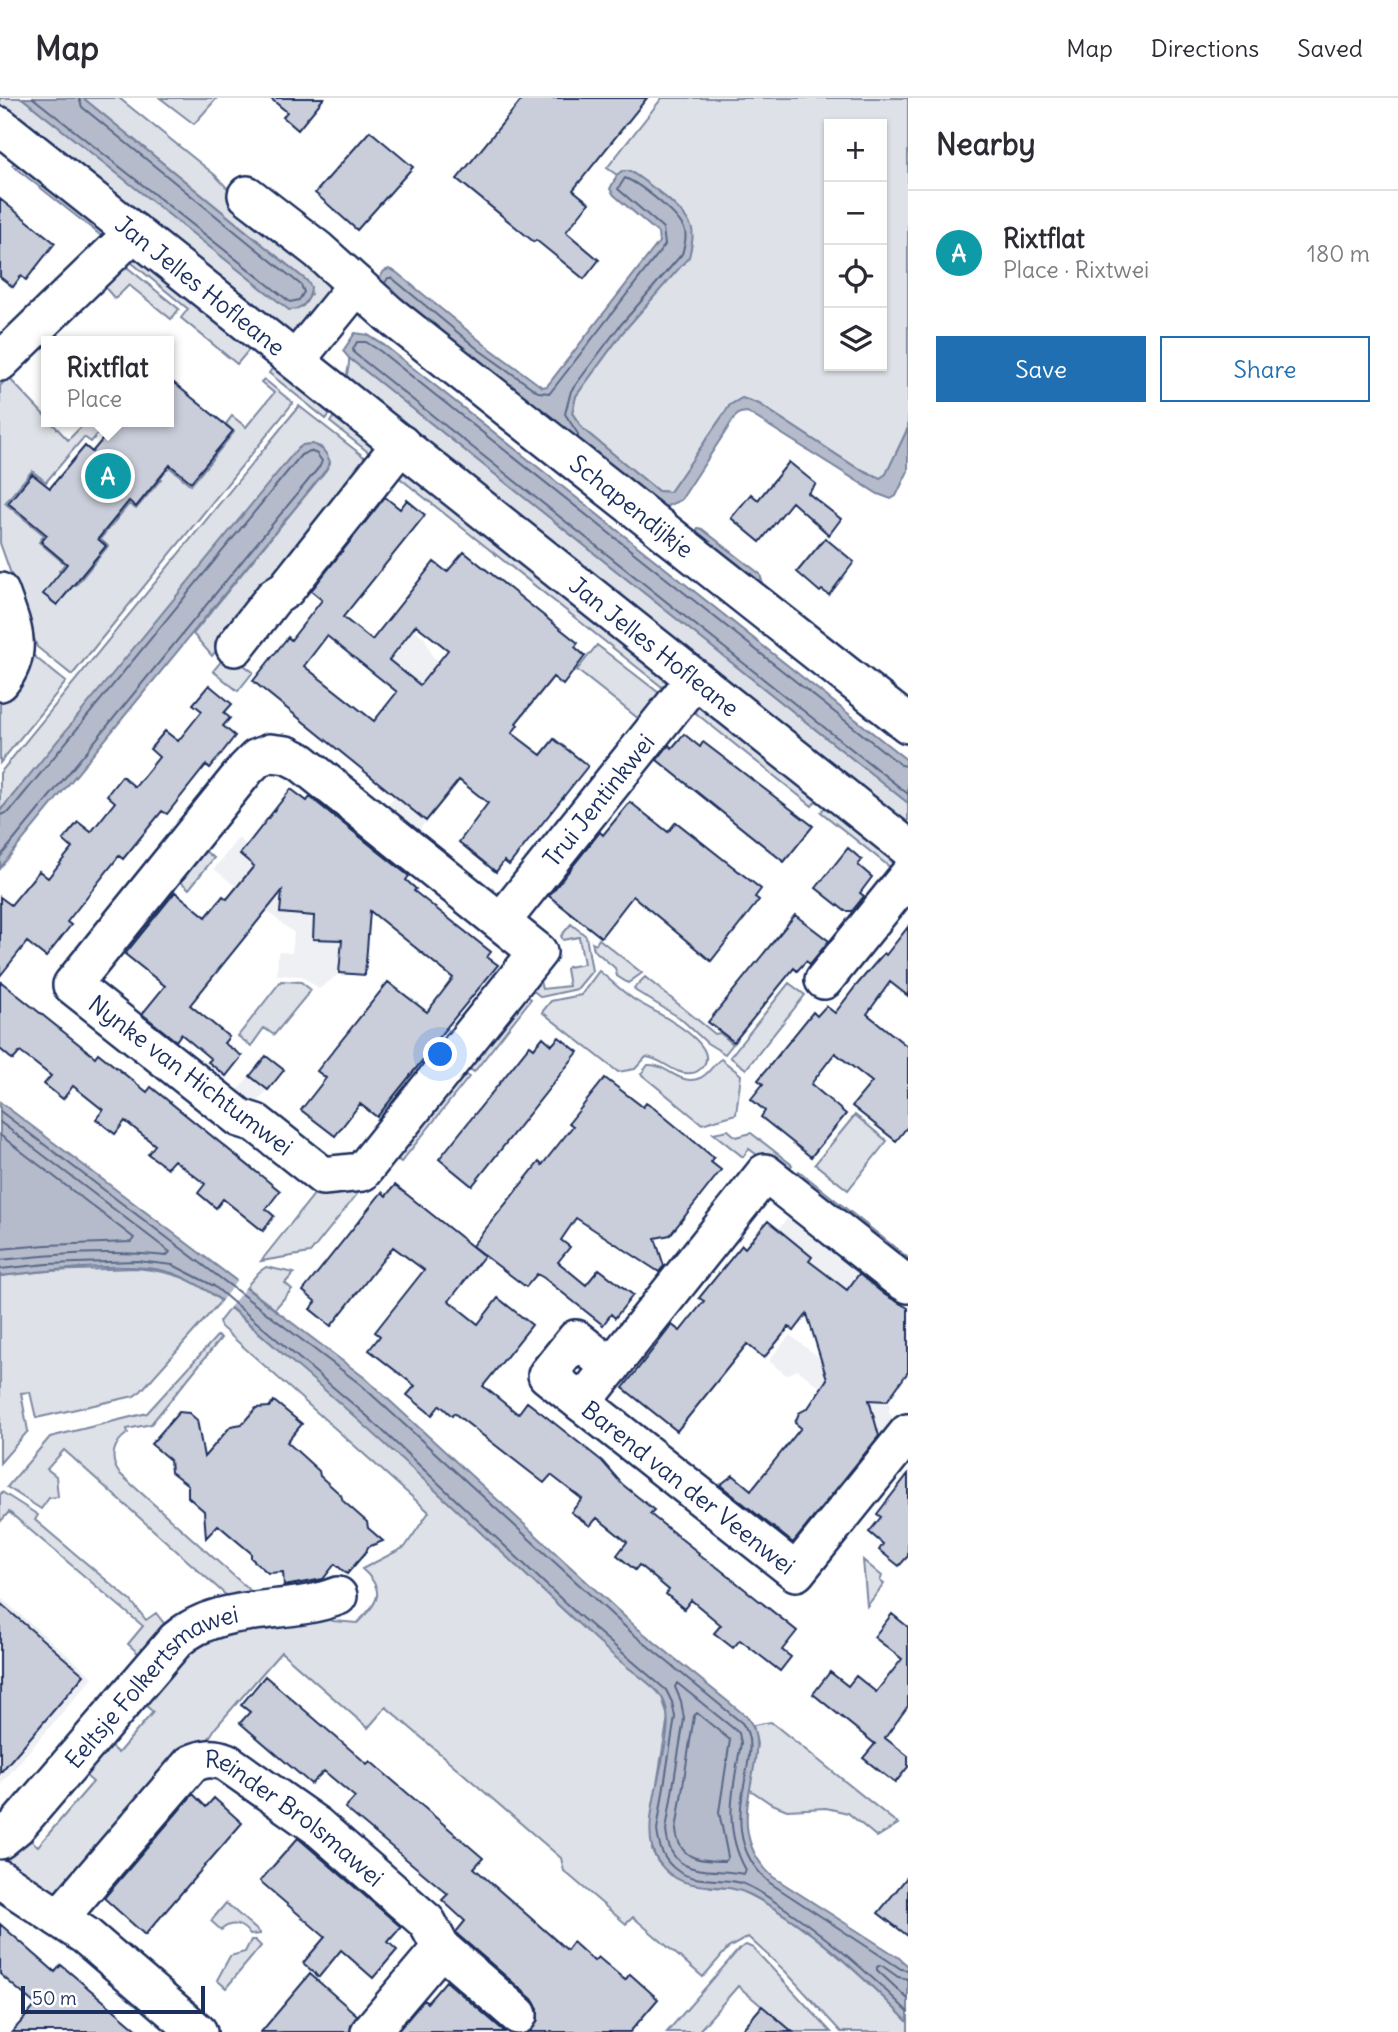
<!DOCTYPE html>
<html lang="en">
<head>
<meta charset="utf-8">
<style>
	:root { --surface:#fff; --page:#f2f2f3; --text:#2b2b33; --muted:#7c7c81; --line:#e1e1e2; --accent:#1f6fb2 }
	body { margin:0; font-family:Delius,sans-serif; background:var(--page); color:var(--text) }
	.controls { position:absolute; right:21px; top:21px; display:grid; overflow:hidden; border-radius:0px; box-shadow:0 2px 5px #0004 }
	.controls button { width:63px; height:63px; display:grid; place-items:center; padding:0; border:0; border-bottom:2px solid var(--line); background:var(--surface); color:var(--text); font:35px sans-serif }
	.scale { position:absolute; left:21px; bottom:18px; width:184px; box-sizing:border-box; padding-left:7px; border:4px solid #1b2f5e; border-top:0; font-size:19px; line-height:24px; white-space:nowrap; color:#1b2f5e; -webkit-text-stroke:5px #fff; paint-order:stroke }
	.you { position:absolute; left:441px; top:957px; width:24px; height:24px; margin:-18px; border:5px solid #fff; border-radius:50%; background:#1a73e8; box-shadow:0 0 0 10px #1a73e833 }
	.badge { display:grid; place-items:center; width:46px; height:46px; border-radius:50%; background:var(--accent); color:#fff; font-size:23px; font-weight:700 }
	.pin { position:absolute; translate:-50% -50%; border:4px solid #fff; box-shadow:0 2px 7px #0006 }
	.popup { position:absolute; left:41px; top:238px; width:133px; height:91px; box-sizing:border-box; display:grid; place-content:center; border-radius:0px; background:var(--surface); filter:drop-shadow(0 2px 5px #0005); font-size:23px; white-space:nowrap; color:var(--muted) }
	.popup b { font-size:26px; color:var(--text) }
	.popup::after { content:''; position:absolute; left:50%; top:100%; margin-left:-14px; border:14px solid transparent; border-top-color:var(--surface) }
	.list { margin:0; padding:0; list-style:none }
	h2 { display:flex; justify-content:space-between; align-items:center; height:91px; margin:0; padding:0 28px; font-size:30px }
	h2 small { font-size:23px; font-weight:400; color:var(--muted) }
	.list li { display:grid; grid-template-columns:46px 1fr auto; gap:21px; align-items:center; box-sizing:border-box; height:126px; padding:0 28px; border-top:2px solid var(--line) }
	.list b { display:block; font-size:26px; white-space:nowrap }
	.list p { margin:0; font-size:23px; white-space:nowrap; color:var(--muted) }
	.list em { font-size:23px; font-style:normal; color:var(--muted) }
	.actions { display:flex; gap:14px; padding:21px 28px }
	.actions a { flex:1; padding:16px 0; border:2px solid var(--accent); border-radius:0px; text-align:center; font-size:24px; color:var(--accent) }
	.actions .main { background:var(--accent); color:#fff }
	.icon { flex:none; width:38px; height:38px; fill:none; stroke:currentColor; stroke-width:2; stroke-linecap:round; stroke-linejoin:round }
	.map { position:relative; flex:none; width:908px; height:1934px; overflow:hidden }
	header { display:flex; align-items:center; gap:42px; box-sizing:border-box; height:98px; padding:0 35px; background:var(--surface); border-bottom:2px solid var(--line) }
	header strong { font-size:33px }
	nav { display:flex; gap:38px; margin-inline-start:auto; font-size:24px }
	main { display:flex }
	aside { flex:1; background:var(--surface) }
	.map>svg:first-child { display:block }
	.built { fill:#eff0f4 }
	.green { fill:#dee1e7; stroke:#7c88a2; stroke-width:2; fill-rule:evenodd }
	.water { fill:#b5bbca; stroke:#77839f; stroke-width:2 }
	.pier { fill:#fff }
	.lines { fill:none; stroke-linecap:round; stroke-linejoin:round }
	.shore { stroke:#596789; stroke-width:2 }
	.building { fill:#caceda; stroke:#1b2f5e; stroke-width:2; fill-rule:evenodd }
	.minor-casing { stroke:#1b2f5e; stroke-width:42 }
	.minor { stroke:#fff; stroke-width:37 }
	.labels { text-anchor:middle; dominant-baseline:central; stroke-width:6; stroke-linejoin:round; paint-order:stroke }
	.street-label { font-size:24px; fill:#1b2f5e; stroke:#fff }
</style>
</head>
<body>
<header>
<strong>Map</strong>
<nav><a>Map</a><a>Directions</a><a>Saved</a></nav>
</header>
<main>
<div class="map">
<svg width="908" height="1934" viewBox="0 0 908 1934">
	<rect width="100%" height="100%" fill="#fff"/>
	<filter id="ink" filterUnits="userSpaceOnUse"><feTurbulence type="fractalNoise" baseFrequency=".0143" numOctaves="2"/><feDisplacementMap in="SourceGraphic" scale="14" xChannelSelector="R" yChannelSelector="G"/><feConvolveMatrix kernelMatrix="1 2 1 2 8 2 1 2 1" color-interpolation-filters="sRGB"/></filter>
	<g filter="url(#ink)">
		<!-- built -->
		<path class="built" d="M393,515L425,540L433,559L439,563L455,543L488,603L519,627L494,658L449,673L442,703L412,741L380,717L440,641L406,583L364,551Z
			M238,740L368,844L365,877L340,875L319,891L302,878L277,877L278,854L292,855L294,835L214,771Z
			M266,957L284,971L256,1006L248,1007L235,996Z
			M791,1116L862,1172L823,1222L806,1208L830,1178L810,1162L799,1176L764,1148Z
			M790,1237L821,1261L890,1306L889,1314L895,1325L889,1344L798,1272L786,1277L770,1264V1261Z
			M0,1499L93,1579L0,1687Z"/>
		<!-- green -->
		<path class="green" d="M0,0H22L289,211L303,208L311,196L307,183L83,0H119L215,77L229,92L343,182L296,235L289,236L0,11Z
			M160,0H217L194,26Z
			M662,0H908V330L886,377L881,381L854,368L759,306L742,300L730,307L670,394L658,393L583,331L572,315L576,298L623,234L688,159C691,150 694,141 691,131C685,110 648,86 630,73H622L617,77L607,70ZM829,26H882V268H829Z
			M19,59L102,128L104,140L12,67Z
			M138,159L254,246L237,266L181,220L188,211L126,160Z
			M123,166L179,211L171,221L129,187L115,201L103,187Z
			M349,260L908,705V734L345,286C346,276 350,270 349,260Z
			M277,264L335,310L326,321L269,275Z
			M8,279L47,320V324H51L68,342L86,324H108L91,344L84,339L46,384L32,373L5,405L44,437L39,444L65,466L59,473L76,487L108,448L100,441L129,406L136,411L161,381L147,369L156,358L191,387L234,334L226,326L232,318L246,329L274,295L261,284L264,281L293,305L72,577L37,549L0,445V288Z
			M299,308L373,366L272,481L212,558L193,536L326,372L330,365L321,349L312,346L303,347L0,713V675Z
			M338,313L385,350L377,361L330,324Z
			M402,370L665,576L667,593L396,377Z
			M597,547L659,595L639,621L577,572Z
			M24,550L66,584L0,665V598Z
			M228,555L253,574L238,593L213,573Z
			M692,607H703L820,698L812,708L688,609Z
			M829,704L904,764L896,774L821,714Z
			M197,747L214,760L189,791L173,777Z
			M571,826L586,838L592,873L577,891L541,899L525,886L538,875L542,891L569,888L566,871L568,869L584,866L579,839L563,842L561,838Z
			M599,841L642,875L628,885L617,878L615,870L594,852L592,844L596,846Z
			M599,873C612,883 624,896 638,904C652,912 719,944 704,967C701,971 696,975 691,975C675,978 662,960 646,959L635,971L618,974L542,914L551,903L581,897Z
			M645,879L715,936L720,935L733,946L725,956L707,945L680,920L636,893L634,890Z
			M281,883L301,884L311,892L274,937L264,930L251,948L238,938Z
			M789,885L805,897L746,971L730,959Z
			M520,892L531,901L474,974L462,965Z
			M721,961L741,977L736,1016L702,1026L641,976L648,967C666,965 680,989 700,980C709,976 713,966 721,961Z
			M458,970L469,979L401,1064L396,1060Z
			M855,1017L887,1043L848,1092L815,1066Z
			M728,1032L736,1039L751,1035L792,1067L784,1077L749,1051L743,1059L713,1035Z
			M799,1073L908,1160V1171L791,1082Z
			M362,1090L310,1155L261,1163L316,1094Z
			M266,1169L294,1175L285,1185L292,1191L275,1211L246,1189L259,1174Z
			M136,1170C172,1174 192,1179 221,1203L141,1293L134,1298L36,1320L30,1294L21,1295L28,1333L0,1365V1178L47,1173Z
			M230,1210L362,1323L571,1519L661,1596L668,1619L657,1686L652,1752L658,1764L671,1777L711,1789L732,1790L743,1793C806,1824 859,1875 908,1924V1934H841L785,1873L748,1839L728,1850L703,1879L633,1819L626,1826L564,1773L561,1760L386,1609L368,1630L281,1554L216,1629L202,1651L58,1805L0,1769V1756L24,1737L38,1748L93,1684L79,1672L104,1643L118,1655L153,1614L140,1602L195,1541L324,1519L333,1523L357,1525C378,1505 387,1493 362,1471L405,1449L429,1414L221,1229L219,1224Z
			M217,1238L221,1240L151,1326L127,1331L128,1335C113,1345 109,1360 119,1375L264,1505L238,1508L64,1352L47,1371L56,1378L58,1399L49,1400L41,1411L7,1389L50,1339L147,1315Z
			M2,1394L38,1417L35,1422L131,1503L146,1522L156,1515L170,1533L140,1557L128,1546L143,1528L9,1414L0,1424V1397Z
			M863,1462L882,1478L880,1483L884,1486L867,1508Z
			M771,1624L898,1726L877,1739L848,1715L826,1710L787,1712L770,1705L749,1691L757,1646L753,1627Z
			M226,1805L260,1835V1836L250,1837C242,1825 231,1823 221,1832L211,1823Z
			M251,1842H255L261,1848L226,1890L217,1882L230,1858L245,1854Z
			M746,1847L753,1850L831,1934H792L738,1888L698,1934H667L739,1851Z"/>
		<!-- water -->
		<path class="water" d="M22,0H83L307,183L311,189C310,203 303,211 289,212Z
			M622,73H630C648,86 685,110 692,131C694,141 691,150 689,159L623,234L576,298L572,315L583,331L658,393L670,394L730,307L742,300L759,306L854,368L880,380L886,376L908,330V373L896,398L891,401L878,396L747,314L740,315L735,319L681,402L658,412L377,184L384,173L389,171L396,174L484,246L542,289L547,288L659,144L658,135L614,97L610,91L617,77Z
			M355,235L368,237L384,247L908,663V705L349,260L343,253Z
			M312,346C323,350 326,354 330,364L326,372L0,770V713L296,352L303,347Z
			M698,430L702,431L760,476L762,483L758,488L692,441Z
			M0,1004L365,1280L637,1530L747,1619C779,1658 713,1725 773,1779L898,1859L908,1868V1924C862,1877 810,1828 751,1797C718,1780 683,1800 658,1763C631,1723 686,1632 661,1598C653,1586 637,1577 626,1568C606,1552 587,1534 568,1516C474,1429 382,1340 284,1257C251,1228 217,1192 175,1176C136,1161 44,1173 0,1178Z"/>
		<!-- pier -->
		<path class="pier" d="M239,1180L248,1186L227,1213L219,1206Z"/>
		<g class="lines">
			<!-- shore -->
			<path class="shore" d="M33,0L290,204L299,202L304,194L301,187L82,9L79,0
				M385,185L388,180H392L479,252L538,294L550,295L665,147L663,130L618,91L625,80C640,86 680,117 685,133C687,141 684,149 682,156L618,230L571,293L565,316L578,336V339
				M908,668L901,667L380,253L366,244H357L353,251L354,255L908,696
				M0,717L9,714L301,357L310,353L317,356L322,363L320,368L0,759
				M0,1013L360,1286L632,1535L742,1625C770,1658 706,1730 770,1785L901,1871L908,1872
				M0,1024L170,1154L166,1158C111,1152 55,1156 0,1162
				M0,1037L134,1140L131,1144L46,1147L0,1151
				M0,1171L47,1166L137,1163L173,1167L214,1188L367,1318L575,1514L666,1592L672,1604L675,1619L657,1732C659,1749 663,1763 678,1773C698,1787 723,1778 744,1786C759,1792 772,1802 786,1811C830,1841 870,1876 908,1914
				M677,1585L739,1635L741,1645C733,1691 722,1729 746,1772L744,1776C709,1769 670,1782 666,1732L684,1621L681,1603L675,1589Z
				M697,1615L730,1642L719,1714L728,1759L725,1763C700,1763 679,1762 676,1732L694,1618Z
				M908,1881L898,1879L881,1867L877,1869V1872L908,1901"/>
		</g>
		<!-- building -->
		<path class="building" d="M270,0H324L298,32L283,19L287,14Z
			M523,0H647L573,92L589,105L566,134L599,162L584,181L536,142L534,144L457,81Z
			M370,33L413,69L357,132L315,95Z
			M0,101L55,145L26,182L21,178L13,189L0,179Z
			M169,281L233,333L191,384L170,367L136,409L129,403L98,441L106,448L57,507L43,496L67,466L41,444L47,437L8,405L32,376L50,390L85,348L92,354L117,324H169Z
			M789,364L816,386L808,395L841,421L829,437L792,404L760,444L731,420L751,396L758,402Z
			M385,399L400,411L407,402L425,417L343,519L372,542L434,464L447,474L464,454L578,545L575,549L585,558L563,587L553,579L516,625L518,627L512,635L541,657L554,641L588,668L509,767L504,763L496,774L459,744L488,705L459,682L426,723L253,583L288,539L291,542L322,502L311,493ZM416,527L448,552L420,587L389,562ZM327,538L397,594L374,623L304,568Z
			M825,440L854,464L829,497L822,492L820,494L797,474Z
			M209,587L232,606L224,615L230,620L223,628L235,638L210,670L206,667L167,716L162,713L123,761L119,758L67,824L71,827L46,859L27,844L0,878V799L11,807L39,773L48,780L72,750L63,742L78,724L91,734L115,704L107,697L122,678L135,689L159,659L150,651L165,633L178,643L202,613L193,606Z
			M684,636L700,649L703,644L813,728L784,764L657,662L669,647L672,650Z
			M291,691L307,703L310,699L409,778L406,782L416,791L414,793L491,854L487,859L498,867L424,957L426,958L377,1019L360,1006L335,1038L301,1012L326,980L317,973L388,884L427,914L453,880L370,813L365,877L339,875L342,842L313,841L314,818L280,815L282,793L190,907L229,939L224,945L242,958L226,978L208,964L211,961L181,936L176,943L142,916L165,888L125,856L175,794L206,819L223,798L227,801L254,768L240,756Z
			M630,704L668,734L676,724L761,791L755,799L759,802L711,863L633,798L601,839L549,798L600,734L603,737Z
			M848,750L862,762L858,767L872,779L860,795L864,798L852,813H845L816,790Z
			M795,817L829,843L810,866L806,863L797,873L794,870L734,944L708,924Z
			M908,829V898L890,884L867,916L908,949V1028L896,1043L852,1008L872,984L835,955L811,986L846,1016L811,1059L761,1019L765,1013L751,1001L763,986L758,982L813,914L817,918L826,908L835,915L855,889L884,855L886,857Z
			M0,883L95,959L98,955L147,994L151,989L280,1093L266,1111L274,1118L263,1133L223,1101L216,1110L198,1095L205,1086L174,1062L167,1070L148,1056L155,1047L125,1023L115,1036L96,1021L103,1012L73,988L63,1001L44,986L51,978L36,966L20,954L13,962L0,951Z
			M543,939L552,947L559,939L578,954L472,1088L439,1061L530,947L534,950Z
			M266,958L284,972L268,992L250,978Z
			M605,980L643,1009L646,1005L655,1011L714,1060L711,1064L721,1072L670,1137L655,1140L664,1168L659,1174L576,1120L561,1142L570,1149L558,1164L586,1187L599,1171L633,1197L615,1220L611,1216L603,1227L544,1180L537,1176L526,1189L472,1148L539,1064L542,1067L573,1028L569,1025Z
			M395,1087L484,1158L449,1203L478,1226L498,1200L532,1227L483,1288L518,1316L527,1304L544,1317L602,1363L622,1386L654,1412L650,1416L699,1455L698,1457L717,1469L797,1533L782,1552L791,1559L780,1573L740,1542L733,1550L714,1535L721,1527L691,1502L684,1511L666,1496L669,1492L639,1467L635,1472L617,1457L627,1444L597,1420L590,1428L571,1414L582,1401L551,1377L544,1385L454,1315L452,1318L440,1307L432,1317L407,1297L415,1288L369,1252L380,1238L375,1234L424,1172L393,1149L331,1228L310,1211L316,1204L303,1193L382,1094L386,1098Z
			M768,1123L812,1159L809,1163L847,1192L859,1176L885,1197L908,1210V1274L887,1303L869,1302L879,1338L793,1445L720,1387L733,1377L751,1392L801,1330L795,1325L799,1315L808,1310L827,1281L807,1216L794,1233L789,1229L764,1260L747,1246L677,1333L623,1290L672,1227L680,1233L704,1203L699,1200L742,1147L745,1150Z
			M274,1303L302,1326L287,1344L319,1373L320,1378L341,1397L343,1403L367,1424L368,1430L383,1443L368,1449L366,1454L347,1476L335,1466L323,1481L284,1488L283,1474L268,1475L251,1460V1455L218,1427L206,1440L204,1413L188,1399V1387L171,1374L170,1362L151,1346L179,1314L189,1315L197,1322L204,1359L231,1328L242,1326L256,1310L269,1309Z
			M908,1376V1458L899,1468L879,1452L883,1446L869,1434L881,1419L877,1416Z
			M0,1505L84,1577L0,1675Z
			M892,1516L908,1529V1608L885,1640L908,1658V1669L895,1685L863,1660L875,1646L813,1596L830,1574L848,1588L856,1578L876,1594L902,1561L874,1539Z
			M265,1578L367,1666L370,1663L483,1760L474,1770L567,1852L573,1844L594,1863L598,1859L625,1882L630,1876L658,1901L630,1934H529L538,1922V1910L532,1901L458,1837L456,1834L465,1823L442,1802L448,1796L345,1710L355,1699L324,1673L311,1686L240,1625L250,1614L241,1607Z
			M193,1696L206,1709L214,1700L242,1725L145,1837L104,1800Z
			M298,1740L401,1829L388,1844L397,1852L373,1880L341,1852L319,1879L303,1865L325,1839L260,1783Z
			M908,1778V1838L878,1815Z
			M0,1826L55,1874L61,1867L140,1934H12L36,1907L0,1876Z
			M310,1876L357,1917L350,1934H261Z
			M446,1883L504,1933L506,1934H397L424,1902L427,1905Z
			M762,1908L793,1934H740Z"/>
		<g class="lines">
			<defs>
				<g id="minor">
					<path id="s1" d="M0,28L908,750"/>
					<path id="s2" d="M247,97L318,152L389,216L908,626"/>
					<path d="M296,262L357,187"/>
					<path d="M0,264L134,134"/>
					<path d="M0,494C12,528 25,553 0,584"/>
					<path d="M235,549L274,499L286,491L401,346"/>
					<path d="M270,655L287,657L301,664L538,854L362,1074L323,1078L256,1025L240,1020L72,887L246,671L257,660Z"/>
					<path id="s3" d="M501,824L695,581"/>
					<path d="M824,882L908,778"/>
					<path id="s4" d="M908,1186L898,1180L765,1075L582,1305L796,1474L908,1335"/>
					<path d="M582,1305L547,1277L576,1241L611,1269"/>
					<path id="s5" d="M0,1742L16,1729L176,1542C220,1503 286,1518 338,1498"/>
					<path d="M0,1781L86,1838L198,1934"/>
					<path id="s6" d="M59,1820L191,1666C204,1660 213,1659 226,1664L317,1728L427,1824L441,1850L518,1917"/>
					<path d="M370,1934L441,1850"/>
				</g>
			</defs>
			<!-- minor casing -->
			<use href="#minor" class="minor-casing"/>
			<!-- minor -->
			<use href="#minor" class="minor"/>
		</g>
	</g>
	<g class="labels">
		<!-- street labels -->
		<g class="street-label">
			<text stroke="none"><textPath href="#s1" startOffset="256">Jan Jelles Hofleane</textPath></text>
			<text stroke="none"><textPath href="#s2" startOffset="495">Schapendijkje</textPath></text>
			<text stroke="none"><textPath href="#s1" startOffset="836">Jan Jelles Hofleane</textPath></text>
			<text stroke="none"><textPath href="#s3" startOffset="156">Trui Jentinkwei</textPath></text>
			<text transform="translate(191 977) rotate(37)">Nynke van Hichtumwei</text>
			<text stroke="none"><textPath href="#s4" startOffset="611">Barend van der Veenwei</textPath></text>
			<text stroke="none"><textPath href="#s5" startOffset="219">Eeltsje Folkertsmawei</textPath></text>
			<text stroke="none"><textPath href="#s6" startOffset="326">Reinder Brolsmawei</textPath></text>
		</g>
	</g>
</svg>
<div class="controls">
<button>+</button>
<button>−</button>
<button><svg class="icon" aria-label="locate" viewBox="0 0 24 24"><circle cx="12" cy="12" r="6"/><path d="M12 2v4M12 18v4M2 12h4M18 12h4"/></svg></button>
<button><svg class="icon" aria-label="layers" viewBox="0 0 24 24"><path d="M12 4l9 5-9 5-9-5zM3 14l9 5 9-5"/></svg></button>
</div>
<div class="scale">50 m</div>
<div class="you"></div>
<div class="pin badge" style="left:108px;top:378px;background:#0f9aa8">A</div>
<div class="popup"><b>Rixtflat</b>Place</div>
</div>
<aside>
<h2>Nearby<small></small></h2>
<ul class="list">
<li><span class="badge" style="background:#0f9aa8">A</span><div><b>Rixtflat</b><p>Place · Rixtwei</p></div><em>180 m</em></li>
</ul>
<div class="actions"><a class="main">Save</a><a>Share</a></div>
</aside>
</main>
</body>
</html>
